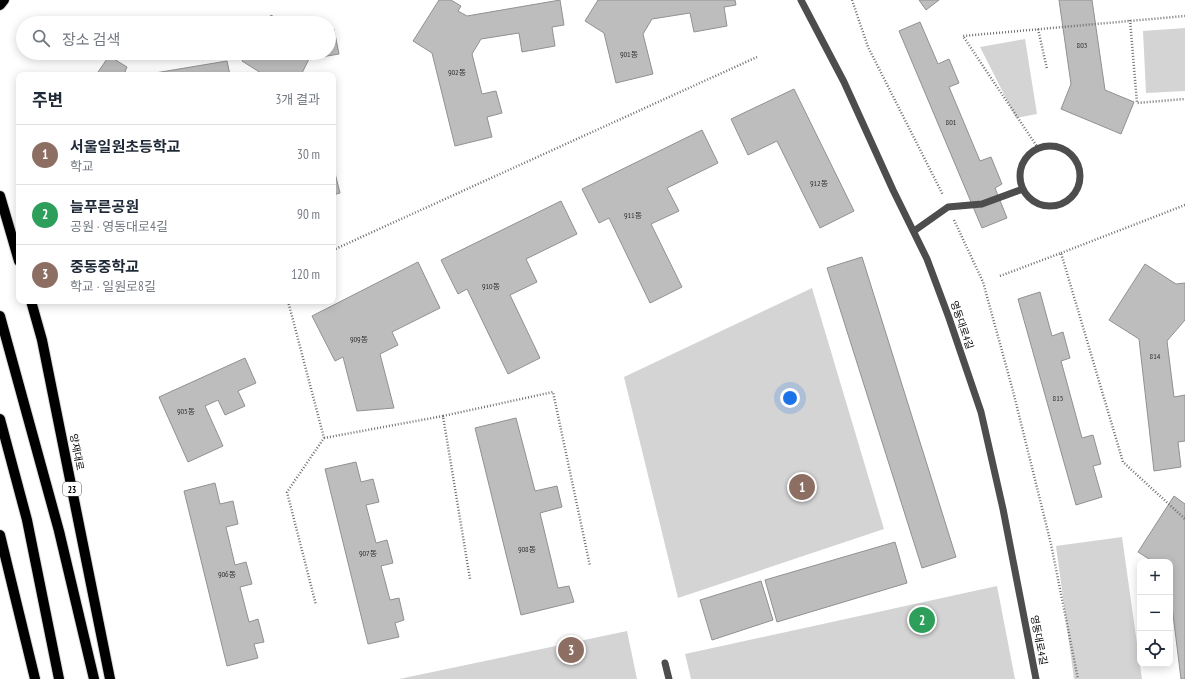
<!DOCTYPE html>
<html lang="ko">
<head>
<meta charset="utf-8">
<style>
	:root { --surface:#fff; --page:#f2f2f3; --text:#1f2937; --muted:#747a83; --line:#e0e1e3; --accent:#000 }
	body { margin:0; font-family:"PT Sans Narrow","Noto Sans KR",sans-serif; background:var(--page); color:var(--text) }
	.controls { position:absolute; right:12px; bottom:12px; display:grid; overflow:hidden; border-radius:8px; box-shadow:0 2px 10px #0003 }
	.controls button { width:36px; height:36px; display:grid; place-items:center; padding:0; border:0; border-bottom:1px solid var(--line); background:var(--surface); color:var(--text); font:20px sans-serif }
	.you { position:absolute; left:790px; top:398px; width:14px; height:14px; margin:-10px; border:3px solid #fff; border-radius:50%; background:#1a73e8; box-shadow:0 0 0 6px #1a73e833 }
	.badge { display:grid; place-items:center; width:26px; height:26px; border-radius:50%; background:var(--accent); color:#fff; font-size:13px; font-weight:700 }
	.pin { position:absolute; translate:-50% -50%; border:2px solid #fff; box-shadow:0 1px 4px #0006 }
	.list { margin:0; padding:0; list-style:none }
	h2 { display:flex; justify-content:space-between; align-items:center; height:52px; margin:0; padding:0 16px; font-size:17px }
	h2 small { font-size:13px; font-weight:400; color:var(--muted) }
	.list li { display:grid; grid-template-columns:26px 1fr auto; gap:12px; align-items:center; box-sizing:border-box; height:60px; padding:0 16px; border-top:1px solid var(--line) }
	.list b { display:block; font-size:15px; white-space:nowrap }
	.list p { margin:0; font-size:13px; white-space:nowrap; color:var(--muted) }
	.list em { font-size:13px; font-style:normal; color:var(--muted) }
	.icon { flex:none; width:22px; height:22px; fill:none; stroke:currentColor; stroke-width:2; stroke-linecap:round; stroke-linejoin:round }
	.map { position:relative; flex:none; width:1185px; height:679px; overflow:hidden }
	.search { position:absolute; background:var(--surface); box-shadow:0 2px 10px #0003; left:16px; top:16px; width:320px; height:44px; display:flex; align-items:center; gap:10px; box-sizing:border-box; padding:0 14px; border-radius:22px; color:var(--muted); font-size:15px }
	.panel { position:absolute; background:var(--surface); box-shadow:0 2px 10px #0003; left:16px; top:72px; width:320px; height:232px; border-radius:8px }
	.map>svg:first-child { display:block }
	.green { fill:#d4d4d4 }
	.building { fill:#bdbdbd; stroke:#919191 }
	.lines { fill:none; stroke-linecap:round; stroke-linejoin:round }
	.major-casing { stroke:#dbdbdb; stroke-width:12 }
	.path { stroke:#6f6f6f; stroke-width:2.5; stroke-dasharray:1 2; stroke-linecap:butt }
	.minor { stroke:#4d4d4d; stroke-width:7 }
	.major { stroke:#000; stroke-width:10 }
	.labels { text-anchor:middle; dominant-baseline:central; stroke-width:3; stroke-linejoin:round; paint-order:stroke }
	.number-label { font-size:8px; fill:#2f2f2f }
	.shield { fill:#fff; stroke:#4c4c4c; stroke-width:1 }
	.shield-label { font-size:9px; font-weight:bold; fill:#000 }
	.street-label { font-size:10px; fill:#000; stroke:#fff }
</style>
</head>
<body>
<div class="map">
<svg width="1185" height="679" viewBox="0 0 1185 679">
	<rect width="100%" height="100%" fill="#fff"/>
	<!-- green -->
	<path class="green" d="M1185,28V91L1146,93L1143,31Z
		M1025,39L1037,114L1016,118L980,47Z
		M812,288L884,529L678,598L624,377Z
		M1122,537L1142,679H1074L1056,546Z
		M997,586L1015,679H691L685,654Z
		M627,631L637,679H399Z"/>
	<!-- building -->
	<path class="building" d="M439,0H451L461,6L458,11L467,16L560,0L564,25L552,27L555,46L522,52L519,33L481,39L472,54L482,94L496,91L502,113L487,117L492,137L455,146L432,53L413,41Z
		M598,0H735L736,5L724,7L727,26L694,32L690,13L652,19L643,34L653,74L616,83L604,33L585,21Z
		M919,0H939L926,10Z
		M1059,0H1092L1105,90L1134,102L1121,134L1061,109L1071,84Z
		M271,15L284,23H266Z
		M920,22L938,64L949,59L959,83L949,87L980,161L991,157L1002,184L995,188L1007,218L982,228L899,31Z
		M334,29L339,54L309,59L301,75H261V73L242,61L247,53H329V30Z
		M109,56L127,67L125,72L130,75H96Z
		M227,61L230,75H143Z
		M794,89L854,211L820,228L777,141L748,155L731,119Z
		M702,130L718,163L667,188L679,211L651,224L682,287L650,303L609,218L599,223L582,189Z
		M335,173L340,193L333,195V174Z
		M561,201L577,234L526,259L537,282L510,295L540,358L508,374L467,289L458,294L441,260Z
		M862,257L956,557L922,568L827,268Z
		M418,262L440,308L392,332L398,345L380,354L394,408L357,411L343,357L335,361L312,316Z
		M1145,264L1176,284L1185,283V320L1167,341L1174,397L1185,395V441L1178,442L1181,467L1154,471L1139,339L1109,320Z
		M1040,292L1052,336L1063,332L1070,358L1061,361L1082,438L1093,435L1101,464L1093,466L1102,497L1076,505L1018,299Z
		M245,358L256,383L238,391L245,406L225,415L218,400L205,406L223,446L188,462L159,397Z
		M516,418L535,491L557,486L562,507L540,513L558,588L569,586L574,602L521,615L475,428Z
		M356,462L361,482L373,479L379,502L366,505L376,543L387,540L393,563L381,566L390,600L399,598L404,620L395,623L399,637L368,644L325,469Z
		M215,483L220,504L233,501L238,524L226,527L235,565L246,562L252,584L240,587L249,622L258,619L264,642L254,644L258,658L227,666L184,491Z
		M1174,496L1185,504V679H1181L1170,590V562H1154L1138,552Z
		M895,542L907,583L777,622L765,580Z
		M761,581L773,620L712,640L700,600Z"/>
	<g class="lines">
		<defs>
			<path id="major" d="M0,5L4,0
				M0,196L19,261
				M31,301L42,340L110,679
				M0,316L59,531L94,679
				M0,419L27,520L59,679
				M0,535L35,679"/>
		</defs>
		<!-- major casing -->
		<use href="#major" class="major-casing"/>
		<!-- path -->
		<path class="path" d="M852,0L868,47L943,195
			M1130,20L1137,103L1185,99
			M1038,29L1047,69
			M1038,148L963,36L1185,16
			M954,220L983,282L1013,391L1051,544L1078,679
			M333,250L757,57
			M1061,253L1185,205
			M1000,276L1061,253L1123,462L1185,519
			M288,301L324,438L287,492L316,605
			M443,416L553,392L590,566
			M324,438L443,416L470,579"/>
		<!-- minor -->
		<path class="minor" d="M801,0L844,82L893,190L927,259L949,318L981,412L1003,509L1036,679
			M1020 176a30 30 0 1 1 60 0a30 30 0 1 1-60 0Z
			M914,231L948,207L982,204L1023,189
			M665,663L669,679"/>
		<!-- major -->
		<use href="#major" class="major"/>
	</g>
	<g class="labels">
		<!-- number labels -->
		<g class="number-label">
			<text x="1082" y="45">803</text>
			<text x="629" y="54">901동</text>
			<text x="457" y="72">902동</text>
			<text x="951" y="122">801</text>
			<text x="819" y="183">912동</text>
			<text x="633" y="215">911동</text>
			<text x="491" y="286">910동</text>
			<text x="359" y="339">909동</text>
			<text x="1155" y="356">814</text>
			<text x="1058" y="398">815</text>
			<text x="186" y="411">905동</text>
			<text x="527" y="549">908동</text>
			<text x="368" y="553">907동</text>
			<text x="227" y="574">906동</text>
		</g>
		<!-- shield labels -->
		<rect class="shield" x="63" y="482" width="18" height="14" rx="3"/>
		<g class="shield-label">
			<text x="72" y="489">23</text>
		</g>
		<!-- street labels -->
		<g class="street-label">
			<text transform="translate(962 325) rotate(71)">영동대로4길</text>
			<text transform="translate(77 452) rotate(79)">양재대로</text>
			<text transform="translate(1039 640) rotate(79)">영동대로4길</text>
		</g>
	</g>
</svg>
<div class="controls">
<button>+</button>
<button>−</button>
<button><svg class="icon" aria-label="locate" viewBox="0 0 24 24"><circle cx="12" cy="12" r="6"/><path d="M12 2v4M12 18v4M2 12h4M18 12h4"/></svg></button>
</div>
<div class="you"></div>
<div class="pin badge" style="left:802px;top:487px;background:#8d6e63">1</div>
<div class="pin badge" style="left:922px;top:620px;background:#2e9e5b">2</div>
<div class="pin badge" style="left:571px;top:650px;background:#8d6e63">3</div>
<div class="search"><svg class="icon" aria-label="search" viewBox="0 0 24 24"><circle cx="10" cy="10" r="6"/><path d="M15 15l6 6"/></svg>장소 검색</div>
<section class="panel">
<h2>주변<small>3개 결과</small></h2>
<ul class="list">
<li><span class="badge" style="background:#8d6e63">1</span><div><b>서울일원초등학교</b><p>학교</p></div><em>30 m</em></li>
<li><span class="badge" style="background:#2e9e5b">2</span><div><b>늘푸른공원</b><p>공원 · 영동대로4길</p></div><em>90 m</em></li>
<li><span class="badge" style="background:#8d6e63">3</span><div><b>중동중학교</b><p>학교 · 일원로8길</p></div><em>120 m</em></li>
</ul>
</section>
</div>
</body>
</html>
